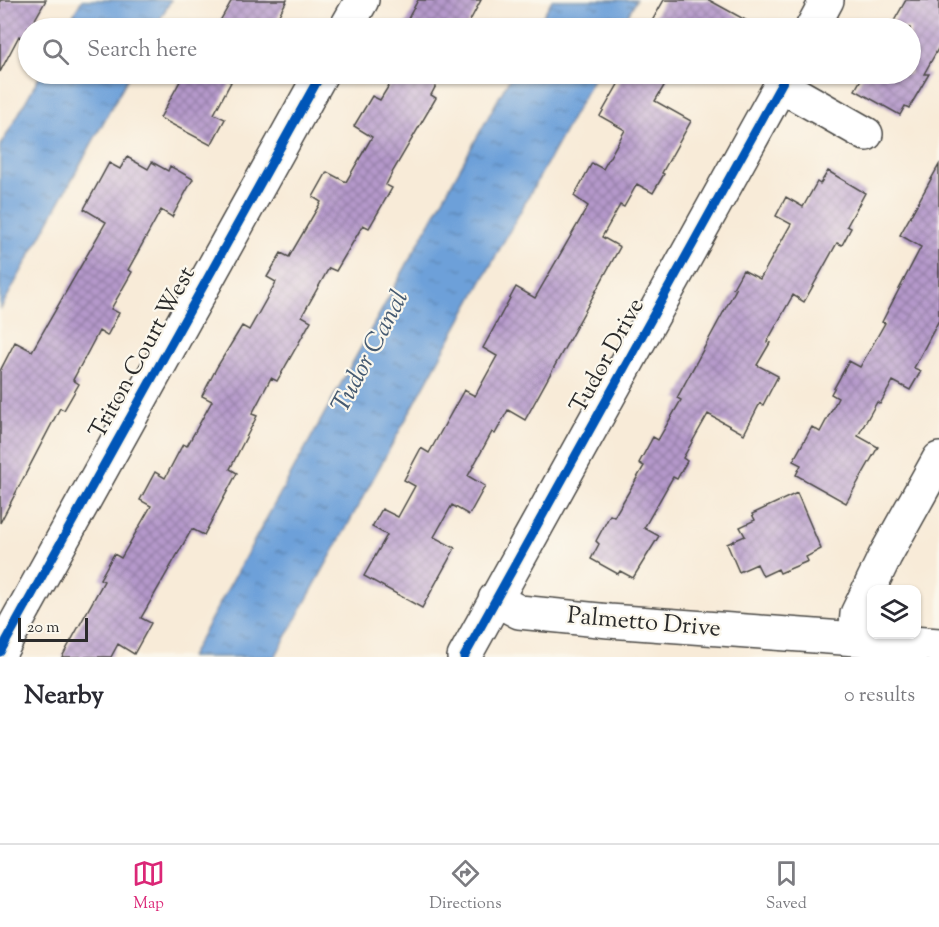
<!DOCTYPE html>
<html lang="en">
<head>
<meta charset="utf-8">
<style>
	:root { --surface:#fff; --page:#f7f7f7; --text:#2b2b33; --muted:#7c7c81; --line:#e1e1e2; --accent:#db2777 }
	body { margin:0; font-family:"Sorts Mill Goudy",serif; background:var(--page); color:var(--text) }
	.controls { position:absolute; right:18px; bottom:18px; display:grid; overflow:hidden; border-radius:12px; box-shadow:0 2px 4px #0004 }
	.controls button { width:54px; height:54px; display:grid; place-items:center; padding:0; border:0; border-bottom:2px solid var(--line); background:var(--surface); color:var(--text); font:30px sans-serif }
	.scale { position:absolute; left:18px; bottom:15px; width:70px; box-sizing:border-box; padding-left:6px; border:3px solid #2b2b2b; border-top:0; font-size:16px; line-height:21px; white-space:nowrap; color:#2b2b2b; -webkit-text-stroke:4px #fbf7ec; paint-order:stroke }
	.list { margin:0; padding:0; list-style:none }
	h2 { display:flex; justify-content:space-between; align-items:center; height:78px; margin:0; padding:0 24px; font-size:26px }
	h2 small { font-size:20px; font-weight:400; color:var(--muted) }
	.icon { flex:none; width:33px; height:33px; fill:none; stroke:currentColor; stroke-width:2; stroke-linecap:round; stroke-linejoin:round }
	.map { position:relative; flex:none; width:939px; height:657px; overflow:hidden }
	.search { position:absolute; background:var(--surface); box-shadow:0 2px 4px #0004; left:18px; right:18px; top:18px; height:66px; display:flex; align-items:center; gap:15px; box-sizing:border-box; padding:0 21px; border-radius:33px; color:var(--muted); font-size:22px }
	.sheet { height:186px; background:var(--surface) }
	nav { display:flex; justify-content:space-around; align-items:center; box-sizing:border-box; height:84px; border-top:2px solid var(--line); background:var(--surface); font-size:16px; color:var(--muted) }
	nav a { display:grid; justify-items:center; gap:3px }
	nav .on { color:var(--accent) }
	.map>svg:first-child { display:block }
	.water { fill:url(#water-ripples); stroke:#4c6682; stroke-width:1.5 }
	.building { fill:url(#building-cross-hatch) }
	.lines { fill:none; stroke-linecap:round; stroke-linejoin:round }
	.minor-casing { stroke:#4a4845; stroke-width:36 }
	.minor { stroke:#fff; stroke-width:33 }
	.cycleway-casing { stroke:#fbf7ec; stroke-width:13 }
	.cycleway { stroke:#0057b8; stroke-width:9 }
	.labels { text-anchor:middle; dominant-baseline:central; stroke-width:4.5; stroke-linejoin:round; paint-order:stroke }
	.street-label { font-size:24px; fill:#2b2b2b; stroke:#fbf7ec }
	.water-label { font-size:26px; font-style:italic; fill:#455a71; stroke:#fbf7ec }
</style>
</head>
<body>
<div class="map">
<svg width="939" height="657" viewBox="0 0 939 657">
	<defs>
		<pattern id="water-ripples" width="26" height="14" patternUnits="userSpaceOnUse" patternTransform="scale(1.5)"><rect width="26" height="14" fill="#6da0d9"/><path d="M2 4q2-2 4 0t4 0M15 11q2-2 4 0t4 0" fill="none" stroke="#5a83b0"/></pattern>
		<pattern id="building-cross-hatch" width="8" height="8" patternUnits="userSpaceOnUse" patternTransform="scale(1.5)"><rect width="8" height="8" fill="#b599cb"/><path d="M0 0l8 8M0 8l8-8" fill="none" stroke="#937da5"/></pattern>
	</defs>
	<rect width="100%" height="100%" fill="#fbf7ec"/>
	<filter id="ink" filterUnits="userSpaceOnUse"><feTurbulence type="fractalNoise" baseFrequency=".0167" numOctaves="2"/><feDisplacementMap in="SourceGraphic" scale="12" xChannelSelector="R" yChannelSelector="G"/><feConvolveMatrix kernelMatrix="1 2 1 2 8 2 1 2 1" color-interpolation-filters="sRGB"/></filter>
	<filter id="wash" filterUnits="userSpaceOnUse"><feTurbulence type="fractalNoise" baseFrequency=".008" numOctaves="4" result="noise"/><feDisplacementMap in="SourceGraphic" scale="24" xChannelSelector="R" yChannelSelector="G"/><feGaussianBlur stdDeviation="1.35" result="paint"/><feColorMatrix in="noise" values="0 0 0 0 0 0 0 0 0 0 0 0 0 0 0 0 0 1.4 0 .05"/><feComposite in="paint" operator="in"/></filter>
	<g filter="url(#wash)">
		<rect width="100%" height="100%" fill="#f8ebd8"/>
		<!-- water -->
		<path class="water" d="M82,0H171L155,28H66Z
			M552,0H636L621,28H536Z
			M41,74H130L0,310V147Z
			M512,74H596L275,657H190Z"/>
		<g id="blocks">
			<!-- building -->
			<path class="building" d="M0,0H46L30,28H28L25,39L19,36L0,72Z
				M232,0H287L272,28H216Z
				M418,0H481L466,28H403Z
				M664,0H709L760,28H648Z
				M906,0H939V47L924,74H929L909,108L905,106L900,115L855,90L864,74H910V28H890Z
				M184,74H216L231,82L214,114L225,119L211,145L160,118Z
				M396,74H442L431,95L436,98L393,171L386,185L392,188L369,228L363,225L336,271L329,268L302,316L311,321L277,381L271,378L252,414L257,416L230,469L237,473L204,535L192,529L141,618L151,623L134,654L118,644L111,657H62L104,581L100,579L114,554L121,558L151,506L140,500L155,472L165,478L183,444L187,446L212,401L202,396L217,367L242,326L249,330L276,282L267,277L281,253L289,257L321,202L313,197L327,172L346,182L372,137L354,126L372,96L380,100Z
				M624,74H671L655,101L691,121L662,173L664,174L653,193L637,184L624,207L620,205L602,237L620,247L525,420L508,410L495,434L492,432L468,476L485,486L469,515L452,505L434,537L455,548L422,608L364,576L387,535L372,527L382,509L398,517L415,486L404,480L421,448L429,453L464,390L475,396L497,356L483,348L516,287L535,298L588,206L574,196L592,163L603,169L625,130L600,116Z
				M127,157L148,169L152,162L168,171L170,166L193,179L172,217L161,210L128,270L132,272L111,309L119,313L107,336L99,331L73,380L79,384L64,410L60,408L0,523V371L15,342L32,351L106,222L84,209L109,163L120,169Z
				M939,165V320L914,368L921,371L910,390L893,381L880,404L877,402L858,436L878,447L846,503L796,475L801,465L793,461L812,427L820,432L838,398L831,394L849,361L860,367L885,323L882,322L921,247L900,235Z
				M828,171L865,193L847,226L851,228L842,245L837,243L804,302L793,295L767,342L770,343L757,365L778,376L763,405L760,403L744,434L708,414L683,458L687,461L677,479L673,477L644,528L659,536L633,578L620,571L618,574L591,559L599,544L596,541L610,515L614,517L644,466L639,463L653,437L658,440L681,400L677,398L736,289L733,288L743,270L760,279L791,224L776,216L786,197L803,207L817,182L820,184Z
				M797,493L821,549L806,557L808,561L780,573L778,569L763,576L757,564L739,572L727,544L745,536L740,527L755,520L752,514Z"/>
		</g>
	</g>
	<g filter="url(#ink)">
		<use href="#blocks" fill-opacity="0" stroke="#4a4845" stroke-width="1.5"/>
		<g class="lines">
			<defs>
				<path id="minor" d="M346,28L362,0
					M812,28L827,0
					M780,85L866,134
					M495,599L519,612L609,621L939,645
					M855,639L857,614L885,556L939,459
					M0,652L321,74
					M464,657L787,74"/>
			</defs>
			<!-- minor casing -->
			<use href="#minor" class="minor-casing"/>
			<!-- minor -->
			<use href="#minor" class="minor"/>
			<defs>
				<path id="cycleway" d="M0,652L321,74
					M464,657L787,74"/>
			</defs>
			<!-- cycleway casing -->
			<use href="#cycleway" class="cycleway-casing"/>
			<!-- cycleway -->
			<use href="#cycleway" class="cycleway"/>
		</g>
	</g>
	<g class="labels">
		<!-- street labels -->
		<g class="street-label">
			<text transform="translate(143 353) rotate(-61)">Triton Court West</text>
			<text transform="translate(608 356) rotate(-61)">Tudor Drive</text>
			<text transform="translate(644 623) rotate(5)">Palmetto Drive</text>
		</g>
		<!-- water labels -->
		<g class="water-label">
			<text transform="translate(371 352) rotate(-62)">Tudor Canal</text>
		</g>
	</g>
</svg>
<div class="controls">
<button><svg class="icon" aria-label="layers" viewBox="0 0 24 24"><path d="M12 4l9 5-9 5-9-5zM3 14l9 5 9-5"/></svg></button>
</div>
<div class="scale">20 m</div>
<div class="search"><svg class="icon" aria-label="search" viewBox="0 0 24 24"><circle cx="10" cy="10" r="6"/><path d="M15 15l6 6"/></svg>Search here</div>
</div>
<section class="sheet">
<h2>Nearby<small>0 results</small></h2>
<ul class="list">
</ul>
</section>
<nav>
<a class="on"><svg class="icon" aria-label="map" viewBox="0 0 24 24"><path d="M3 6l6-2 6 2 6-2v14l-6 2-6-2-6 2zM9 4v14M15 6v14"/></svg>Map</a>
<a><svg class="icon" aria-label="directions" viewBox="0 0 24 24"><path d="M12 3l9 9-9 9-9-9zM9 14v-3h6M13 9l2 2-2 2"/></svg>Directions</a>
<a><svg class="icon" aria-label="saved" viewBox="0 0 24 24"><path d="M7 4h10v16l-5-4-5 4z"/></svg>Saved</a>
</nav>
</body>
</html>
